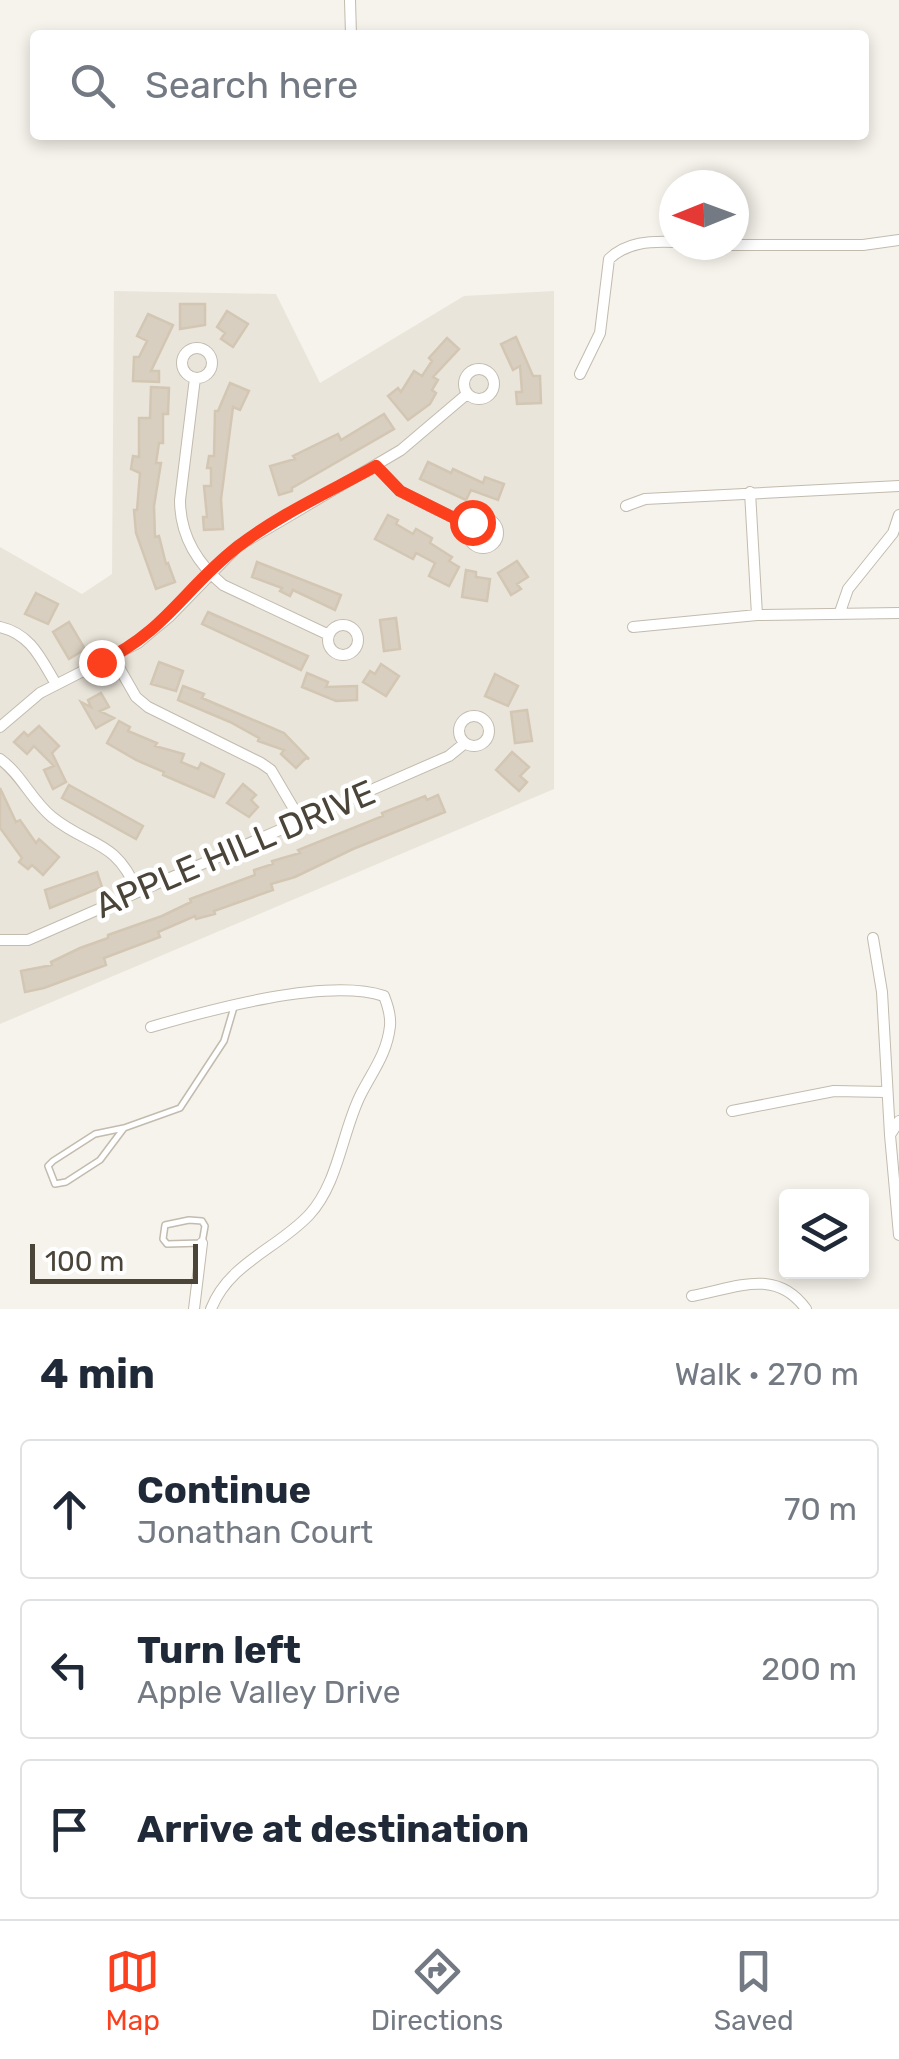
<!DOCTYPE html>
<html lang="en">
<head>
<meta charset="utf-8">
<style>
	:root { --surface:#fff; --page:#f2f2f3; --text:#1f2937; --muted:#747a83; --line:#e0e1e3; --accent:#fc3f1d }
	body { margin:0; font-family:Rubik,sans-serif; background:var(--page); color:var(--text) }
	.controls { position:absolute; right:30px; bottom:30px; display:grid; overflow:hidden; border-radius:10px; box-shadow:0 5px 15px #0003 }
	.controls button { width:90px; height:90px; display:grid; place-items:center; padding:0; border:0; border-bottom:2px solid var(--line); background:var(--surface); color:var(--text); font:50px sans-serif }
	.compass { position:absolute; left:659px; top:170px; width:90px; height:90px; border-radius:50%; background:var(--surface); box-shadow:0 5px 15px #0003; rotate:269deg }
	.scale { position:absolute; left:30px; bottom:25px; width:168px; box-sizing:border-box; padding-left:10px; border:5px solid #4b4439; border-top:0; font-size:28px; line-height:35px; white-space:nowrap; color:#4b4439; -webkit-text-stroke:8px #fff; paint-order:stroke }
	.stop { position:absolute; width:30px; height:30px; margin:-22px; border:8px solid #fc3f1d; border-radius:50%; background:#fff }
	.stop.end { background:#fc3f1d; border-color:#fff; box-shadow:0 2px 10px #0008 }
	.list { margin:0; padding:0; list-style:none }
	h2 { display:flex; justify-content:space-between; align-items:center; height:130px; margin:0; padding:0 40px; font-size:42px }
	h2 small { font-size:32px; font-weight:400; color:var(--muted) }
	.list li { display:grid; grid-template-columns:65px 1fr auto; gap:30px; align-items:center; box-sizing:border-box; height:140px; margin:0 20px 20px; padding:0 20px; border:2px solid var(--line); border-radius:10px }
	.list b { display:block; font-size:38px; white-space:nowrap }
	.list p { margin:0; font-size:32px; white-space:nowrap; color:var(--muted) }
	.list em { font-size:32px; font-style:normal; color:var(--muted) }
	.icon { flex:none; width:55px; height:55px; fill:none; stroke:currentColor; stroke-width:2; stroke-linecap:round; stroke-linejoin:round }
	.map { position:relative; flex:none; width:899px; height:1309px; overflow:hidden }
	.search { position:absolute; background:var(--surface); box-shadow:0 5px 15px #0003; left:30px; right:30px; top:30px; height:110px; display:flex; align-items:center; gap:25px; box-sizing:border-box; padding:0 35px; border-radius:10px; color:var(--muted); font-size:38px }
	.sheet { height:610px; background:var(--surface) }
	nav { display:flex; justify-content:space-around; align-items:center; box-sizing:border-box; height:140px; border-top:2px solid var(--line); background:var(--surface); font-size:28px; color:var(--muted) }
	nav a { display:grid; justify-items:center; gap:5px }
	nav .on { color:var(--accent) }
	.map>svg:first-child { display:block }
	.residential { fill:#eae5da }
	.building { fill:#d8cfc1; stroke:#d3c7b4; stroke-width:2.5 }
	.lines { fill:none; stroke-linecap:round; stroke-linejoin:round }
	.lane-casing { stroke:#c2bbae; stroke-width:8 }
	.street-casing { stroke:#c2bbae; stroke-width:12 }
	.lane { stroke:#fff; stroke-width:5 }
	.street { stroke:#fff; stroke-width:10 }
	.route { stroke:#fc3f1d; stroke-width:12 }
	.labels { text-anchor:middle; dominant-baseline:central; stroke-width:9; stroke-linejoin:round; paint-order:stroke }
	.street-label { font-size:35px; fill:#4b4439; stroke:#fff }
</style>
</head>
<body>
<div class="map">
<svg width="899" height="1309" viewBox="0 0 899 1309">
	<rect width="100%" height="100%" fill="#f6f3ec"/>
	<!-- residential -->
	<path class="residential" d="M114,291L276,294L320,383L464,296L554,291V789L0,1024V547L82,594L112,574Z"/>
	<!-- building -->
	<path class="building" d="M180,304H205V325L180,329Z
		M227,311L248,324L233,347L221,339L225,333L217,327Z
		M148,314L173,325L151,371H159V382L133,381L134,357H139L147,341L137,336Z
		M516,337L533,376H540L541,403L517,404L516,392H522L520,366L513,370L501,344Z
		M447,338L459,349L433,377L438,380L432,390L436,393L430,404L408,420L388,396L398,388L401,392L414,371L422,376L432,361L429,358Z
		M230,383L249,391L240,410L233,407L221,499L223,529L204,530L203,517H207L204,486H211V468H207L209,456H214L215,411H218Z
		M151,387L169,388L168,414H163V443H159L156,463H161L154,506L155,537L159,536L166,564L168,563L175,582L156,589L136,533L134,510H137L140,473L131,469L133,456L139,457V418H150Z
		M384,414L394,429L292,488V491L279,495L270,466L295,459L293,456L338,434L341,440Z
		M428,462L451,473L453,469L483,483L485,477L504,484L498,500L471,490L466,500L420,479Z
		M388,515L398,520L396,524L413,534L416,529L432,538L430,543L452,557L449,561L459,567L449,586L429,576L435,563L416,553L413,559L375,539Z
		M517,561L528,577L517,584L521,589L511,595L498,573Z
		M257,562L341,595L335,610L293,590L290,596L280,591L282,588L252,577Z
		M466,570L476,572V577L490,579L487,601L462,597Z
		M36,593L58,604L48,624L25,614Z
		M208,612L308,656L301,670L202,624Z
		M396,618L400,649L384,651L380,620Z
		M69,622L85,649L69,659L53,632Z
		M159,662L183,671L176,691L151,684Z
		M381,664L399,676L386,696L363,682L370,671L375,674Z
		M307,673L328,682L326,687L357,686V700L336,701L302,687Z
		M495,674L518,686L508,706L485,696Z
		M183,686L204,694L202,698L284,733L309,759L306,758L296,768L281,754L284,750L258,741L259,738L230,722L178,700Z
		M101,693L109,707L100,711L114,718L96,728L81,702L91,707L88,700Z
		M527,710L532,741L515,743L511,712Z
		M119,721L130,727L128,731L157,743L155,746L184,754L181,762L198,769L201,763L224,774L214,797L163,775L164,772L136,760L107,743Z
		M39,726L59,746L52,753L66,782L53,789L44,770L54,766L34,746L27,754L14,742L24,732L28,736Z
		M512,752L529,767L520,776L527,782L519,791L496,770Z
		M243,784L256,795L251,800L258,807L249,817L227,803Z
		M69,785L143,826L136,839L62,798Z
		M0,788L16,822L20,820L36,843L39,839L59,857L43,875L32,865L28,869L19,862L22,858L0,828Z
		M438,795L445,812L353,849L295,877L271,884L273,890L214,911L215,914L196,919L195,916L158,932L160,937L104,958L106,965L44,988L25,992L21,971L52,965L51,962L80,948L108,938V935L162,916L191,902L190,899L255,875L254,870L273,864L272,861L300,853L298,850L383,816L382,813L425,796L427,800Z
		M97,872L102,887L50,908L45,890Z"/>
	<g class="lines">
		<defs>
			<path id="lane" d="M124,1128L95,1134L53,1161L48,1166L55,1184L66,1182L100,1160L124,1128L180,1108L224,1041L234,1007
				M189,1220L202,1221L205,1226L202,1243L167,1244L163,1239L165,1225Z"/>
			<path id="street" d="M350,0L351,35
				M720,245H863L899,240
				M182 363a15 15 0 1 1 30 0a15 15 0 1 1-30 0Z
				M464 384a15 15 0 1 1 30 0a15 15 0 1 1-30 0Z
				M580,374L600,333L609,259C627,242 650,241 674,242
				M195,378L180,500C180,535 197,563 223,585L329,635
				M376,466L400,491L470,526
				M750,492L757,615
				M626,506L645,499L899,486
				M468 533a15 15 0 1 1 30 0a15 15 0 1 1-30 0Z
				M840,612L848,589L893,533L899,515
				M328 640a15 15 0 1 1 30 0a15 15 0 1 1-30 0Z
				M0,627C31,634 41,659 56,684
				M633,627L757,615L899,613
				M113,657L136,697L148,707L261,763L271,770L301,821
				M459 731a15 15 0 1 1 30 0a15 15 0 1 1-30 0Z
				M0,727L40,693L138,643L169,617L238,546L401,450L467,394
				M0,759C22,775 31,800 52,817C89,847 116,839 137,891
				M873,938L882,992L890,1135
				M0,940H28L449,756L465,743
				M151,1027C209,1010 327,977 384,996C388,1006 391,1015 390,1026C387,1054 372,1072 360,1096C342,1133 338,1184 309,1215C277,1249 229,1263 211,1309
				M732,1111L834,1091L886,1092
				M899,1121L890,1135L899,1235
				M692,1296C736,1288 776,1267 806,1309
				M194,1309L202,1243"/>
		</defs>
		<!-- lane casing -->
		<use href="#lane" class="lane-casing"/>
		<!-- street casing -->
		<use href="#street" class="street-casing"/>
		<!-- lane -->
		<use href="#lane" class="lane"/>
		<!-- street -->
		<use href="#street" class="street"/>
	</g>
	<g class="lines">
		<!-- route -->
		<path class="route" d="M101,662C164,633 185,588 236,548C278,515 329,492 376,466L400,491L470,526L472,522"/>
	</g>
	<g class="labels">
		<!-- street labels -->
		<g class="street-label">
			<text transform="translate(235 849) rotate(-23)">APPLE HILL DRIVE</text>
		</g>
	</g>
</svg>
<div class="controls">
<button><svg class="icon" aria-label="layers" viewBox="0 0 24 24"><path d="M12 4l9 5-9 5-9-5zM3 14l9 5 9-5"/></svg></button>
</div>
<svg class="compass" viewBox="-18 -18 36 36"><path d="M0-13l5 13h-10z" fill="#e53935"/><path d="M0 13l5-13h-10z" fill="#747a83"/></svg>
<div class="scale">100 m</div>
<div class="stop" style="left:472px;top:522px"></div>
<div class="stop end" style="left:101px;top:662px"></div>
<div class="search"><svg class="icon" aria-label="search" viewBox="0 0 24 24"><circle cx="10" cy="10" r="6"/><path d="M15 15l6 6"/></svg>Search here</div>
</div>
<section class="sheet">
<h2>4 min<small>Walk · 270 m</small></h2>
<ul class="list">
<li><svg class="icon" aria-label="ahead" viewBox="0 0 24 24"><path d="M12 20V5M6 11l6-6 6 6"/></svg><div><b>Continue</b><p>Jonathan Court</p></div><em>70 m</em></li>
<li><svg class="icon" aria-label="left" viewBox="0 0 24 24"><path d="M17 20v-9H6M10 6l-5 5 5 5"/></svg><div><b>Turn left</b><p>Apple Valley Drive</p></div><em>200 m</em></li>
<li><svg class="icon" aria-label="arrive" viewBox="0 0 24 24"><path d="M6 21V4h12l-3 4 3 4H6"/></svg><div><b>Arrive at destination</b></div></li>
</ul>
</section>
<nav>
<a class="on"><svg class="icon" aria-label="map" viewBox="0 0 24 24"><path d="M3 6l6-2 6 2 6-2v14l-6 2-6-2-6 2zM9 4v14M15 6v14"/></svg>Map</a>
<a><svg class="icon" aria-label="directions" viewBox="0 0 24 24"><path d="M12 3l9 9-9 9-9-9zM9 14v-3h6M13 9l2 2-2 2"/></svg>Directions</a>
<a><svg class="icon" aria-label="saved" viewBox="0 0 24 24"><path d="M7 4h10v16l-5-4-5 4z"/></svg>Saved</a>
</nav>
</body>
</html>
